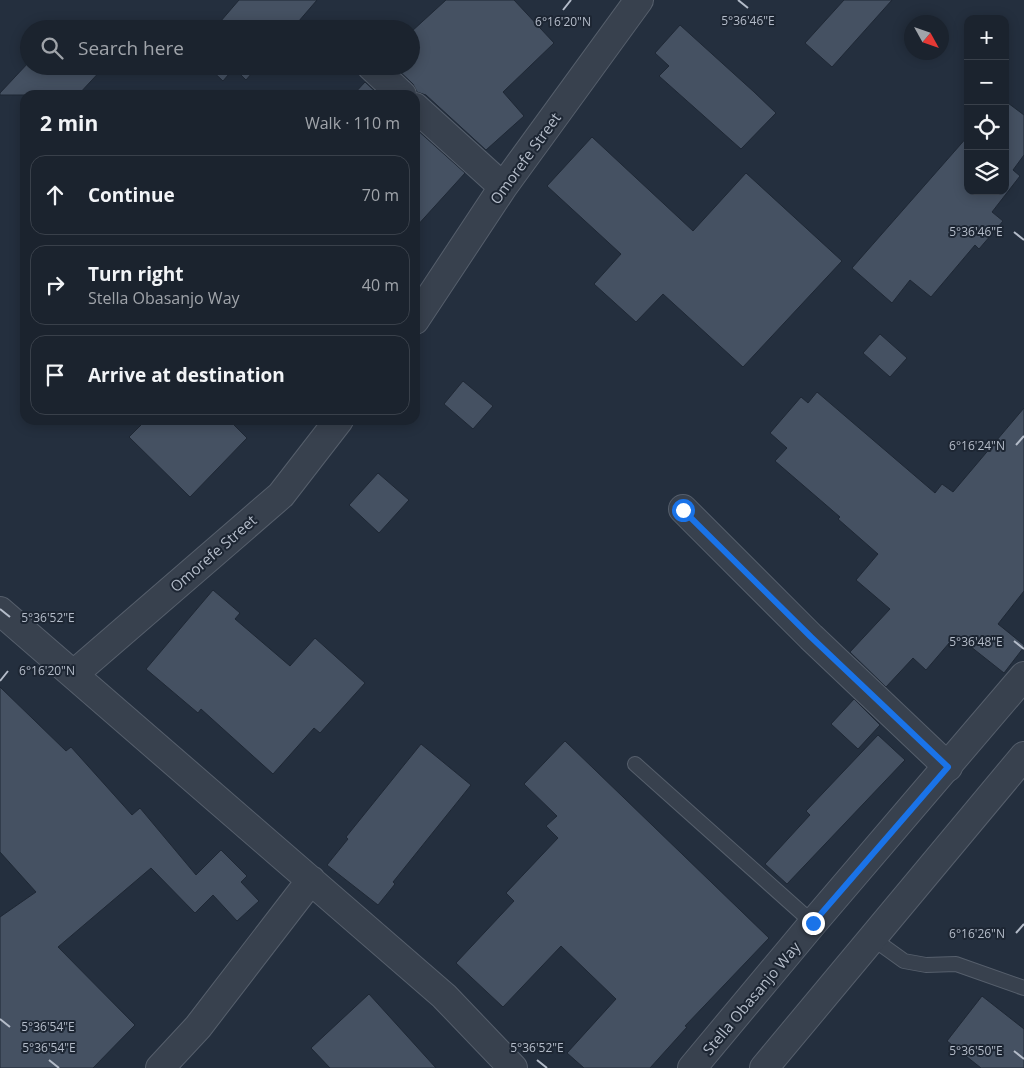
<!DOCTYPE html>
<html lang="en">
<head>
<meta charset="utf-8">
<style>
	:root { --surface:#1b232e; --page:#282f3a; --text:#f1f3f6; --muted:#a0a4aa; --line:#39404a }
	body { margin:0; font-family:"Open Sans",sans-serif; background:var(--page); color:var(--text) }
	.controls { position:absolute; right:15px; top:15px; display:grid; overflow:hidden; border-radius:10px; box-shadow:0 2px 12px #0003 }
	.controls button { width:45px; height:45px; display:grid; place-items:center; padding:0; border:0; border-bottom:1px solid var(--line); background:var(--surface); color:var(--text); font:25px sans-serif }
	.compass { position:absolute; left:904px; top:15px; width:45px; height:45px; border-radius:50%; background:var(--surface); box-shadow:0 2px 12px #0003; rotate:130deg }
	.stop { position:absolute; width:15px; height:15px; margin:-11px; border:4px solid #1a73e8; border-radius:50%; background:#fff }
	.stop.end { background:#1a73e8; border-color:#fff; box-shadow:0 1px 5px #0008 }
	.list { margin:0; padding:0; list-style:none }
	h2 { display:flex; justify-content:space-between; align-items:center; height:65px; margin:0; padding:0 20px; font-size:21px }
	h2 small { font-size:16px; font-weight:400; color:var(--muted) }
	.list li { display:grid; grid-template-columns:32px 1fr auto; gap:15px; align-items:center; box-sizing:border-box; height:80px; margin:0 10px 10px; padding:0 10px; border:1px solid var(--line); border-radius:15px }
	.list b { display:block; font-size:19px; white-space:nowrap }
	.list p { margin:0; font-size:16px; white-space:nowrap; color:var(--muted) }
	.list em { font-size:16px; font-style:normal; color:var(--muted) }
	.icon { flex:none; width:28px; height:28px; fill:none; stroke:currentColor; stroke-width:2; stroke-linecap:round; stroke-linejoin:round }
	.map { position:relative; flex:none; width:1024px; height:1068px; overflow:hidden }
	.search { position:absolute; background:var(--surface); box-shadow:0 2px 12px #0003; left:20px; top:20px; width:400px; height:55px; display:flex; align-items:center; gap:12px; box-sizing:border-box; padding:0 18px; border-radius:28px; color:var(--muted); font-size:19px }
	.panel { position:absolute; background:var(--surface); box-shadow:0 2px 12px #0003; left:20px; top:90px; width:400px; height:335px; border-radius:15px }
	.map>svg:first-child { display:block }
	.building { fill:#455162; stroke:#1f2835 }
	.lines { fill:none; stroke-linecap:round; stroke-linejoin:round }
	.service-casing { stroke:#565f6c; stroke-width:16 }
	.minor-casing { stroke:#565f6c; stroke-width:30 }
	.tertiary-casing { stroke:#565f6c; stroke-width:30 }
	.service { stroke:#38414e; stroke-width:14 }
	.minor { stroke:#38414e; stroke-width:28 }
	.tertiary { stroke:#38414e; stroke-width:28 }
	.route { stroke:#1a73e8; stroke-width:6 }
	.ticks { fill:none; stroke:#b4bcc9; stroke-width:2 }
	.labels { text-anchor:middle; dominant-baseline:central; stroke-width:4; stroke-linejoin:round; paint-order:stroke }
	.street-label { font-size:15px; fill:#b4bcc9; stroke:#1d2633 }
	.ticks-label { font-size:12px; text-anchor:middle; fill:#b4bcc9; stroke:#1d2633; stroke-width:4; stroke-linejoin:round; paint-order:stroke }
</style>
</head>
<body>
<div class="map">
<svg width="1024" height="1068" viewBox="0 0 1024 1068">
	<rect width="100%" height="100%" fill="#242f3e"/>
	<!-- building -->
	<path class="building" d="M239,0H317L292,29H214Z
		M446,0H514L554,43L503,92L524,116L486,150L426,95L417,92L413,84L394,66H411V32Z
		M844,0H892L832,67L805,43Z
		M680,25L754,92L776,113L741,149L659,76L669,66L655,53Z
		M29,62V66H105L78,95H0V93Z
		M207,66H258L246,80L234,68L223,81Z
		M365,82L379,95H353Z
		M1008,103L1024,115V155L1013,170L1020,176L992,212L1003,221L979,249L975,245L931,297L910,280L892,303L852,268L968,136V191H1005V106Z
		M415,128L465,173L415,228Z
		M592,137L693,231L746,173L842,261L743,367L663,294L636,322L594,284L621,254L547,186Z
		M880,334L907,358L890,377L863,353Z
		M463,381L493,406L473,429L444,404Z
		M817,392L935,493L942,484L953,492L1024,408V591L998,624L1024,645V647L1004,673L956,635L926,670L913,658L886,687L850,652L890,609L856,580L878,554L838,519L840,517L775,461L787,448L770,433L801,397L808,403Z
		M146,420H229L247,438L190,497L129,437Z
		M378,473L409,500L379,533L349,505Z
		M213,590L240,613L235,619L290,666L315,638L365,683L320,733L314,728L273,774L201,709L198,713L146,669Z
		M0,687L66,751L71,747L132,815L140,808L196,875L221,850L247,876L241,882L259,901L237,921L213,895L195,913L151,868L58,947L135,1025L93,1068H0V917L36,892L0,852Z
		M854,699L880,725L858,749L831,724Z
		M878,735L905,760L787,884L765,864L810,815L806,811Z
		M565,741L769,938L685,1026L687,1027L650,1068H584L567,1053L616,999L561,946L503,1007L456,963L514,901L506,893L558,838L546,826L557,816L524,784Z
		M421,744L471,785L393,882L395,884L378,905L327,865L348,839L346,837Z
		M369,994L436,1068H330L311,1048Z
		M982,996L1024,1029V1068H981L947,1041Z"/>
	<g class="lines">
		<defs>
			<path id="service" d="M635,764L813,923
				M872,938L904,961L926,965L956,964L1024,988"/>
			<path id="minor" d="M371,66L402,95
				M415,107L503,187
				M415,320L503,187L639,0
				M683,509L811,637L948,767
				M0,611L444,996L513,1068
				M74,674L281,495L339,420
				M160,1068L198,1027L311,880"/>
			<path id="tertiary" d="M692,1068L813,923L1024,676
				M764,1068L1024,756"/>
		</defs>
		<!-- service casing -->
		<use href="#service" class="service-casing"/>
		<!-- minor casing -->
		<use href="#minor" class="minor-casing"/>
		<!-- tertiary casing -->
		<use href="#tertiary" class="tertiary-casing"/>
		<!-- service -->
		<use href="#service" class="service"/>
		<!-- minor -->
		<use href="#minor" class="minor"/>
		<!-- tertiary -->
		<use href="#tertiary" class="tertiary"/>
	</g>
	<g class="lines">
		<!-- route -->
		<path class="route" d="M683,510L811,637L948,767L813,923"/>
	</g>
	<!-- ticks -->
	<path class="ticks" d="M738,0L748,8M563,10L571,0M1014,232L1024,240M1016,445L1024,436M0,609L10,617M1014,641L1024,649M0,681L8,671M1016,933L1024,924M0,1019L10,1027M1014,1051L1024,1059M49,1060L59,1068M537,1060L547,1068"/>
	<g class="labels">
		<!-- street labels -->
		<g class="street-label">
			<text transform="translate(525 158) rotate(-54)">Omorefe Street</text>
			<text transform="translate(213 553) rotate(-41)">Omorefe Street</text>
			<text transform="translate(751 998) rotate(-50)">Stella Obasanjo Way</text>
		</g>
	</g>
	<g class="ticks-label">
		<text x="748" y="25">5°36'46"E</text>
		<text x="563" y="26">6°16'20"N</text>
		<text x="976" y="236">5°36'46"E</text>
		<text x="977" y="450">6°16'24"N</text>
		<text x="48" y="622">5°36'52"E</text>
		<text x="976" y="646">5°36'48"E</text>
		<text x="47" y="675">6°16'20"N</text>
		<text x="977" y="938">6°16'26"N</text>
		<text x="48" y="1031">5°36'54"E</text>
		<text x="49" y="1052">5°36'54"E</text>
		<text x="537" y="1052">5°36'52"E</text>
		<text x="976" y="1055">5°36'50"E</text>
	</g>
</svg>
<div class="controls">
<button>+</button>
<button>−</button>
<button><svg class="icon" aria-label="locate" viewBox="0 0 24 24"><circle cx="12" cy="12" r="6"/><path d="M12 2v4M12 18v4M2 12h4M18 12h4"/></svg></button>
<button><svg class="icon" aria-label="layers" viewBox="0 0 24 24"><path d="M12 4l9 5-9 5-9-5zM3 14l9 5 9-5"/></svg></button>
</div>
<svg class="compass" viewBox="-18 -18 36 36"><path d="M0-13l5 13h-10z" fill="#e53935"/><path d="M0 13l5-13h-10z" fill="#a0a4aa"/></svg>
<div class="stop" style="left:683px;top:510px"></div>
<div class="stop end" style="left:813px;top:923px"></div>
<div class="search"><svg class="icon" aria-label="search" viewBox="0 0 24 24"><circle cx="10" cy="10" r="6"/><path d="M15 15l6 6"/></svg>Search here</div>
<section class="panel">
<h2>2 min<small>Walk · 110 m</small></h2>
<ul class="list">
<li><svg class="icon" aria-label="ahead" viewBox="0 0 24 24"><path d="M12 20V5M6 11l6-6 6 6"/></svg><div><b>Continue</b></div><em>70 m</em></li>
<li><svg class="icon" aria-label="right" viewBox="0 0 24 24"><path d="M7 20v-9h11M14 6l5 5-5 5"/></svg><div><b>Turn right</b><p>Stella Obasanjo Way</p></div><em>40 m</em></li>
<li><svg class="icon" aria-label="arrive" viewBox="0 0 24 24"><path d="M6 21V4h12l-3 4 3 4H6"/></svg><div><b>Arrive at destination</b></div></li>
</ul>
</section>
</div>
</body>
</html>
